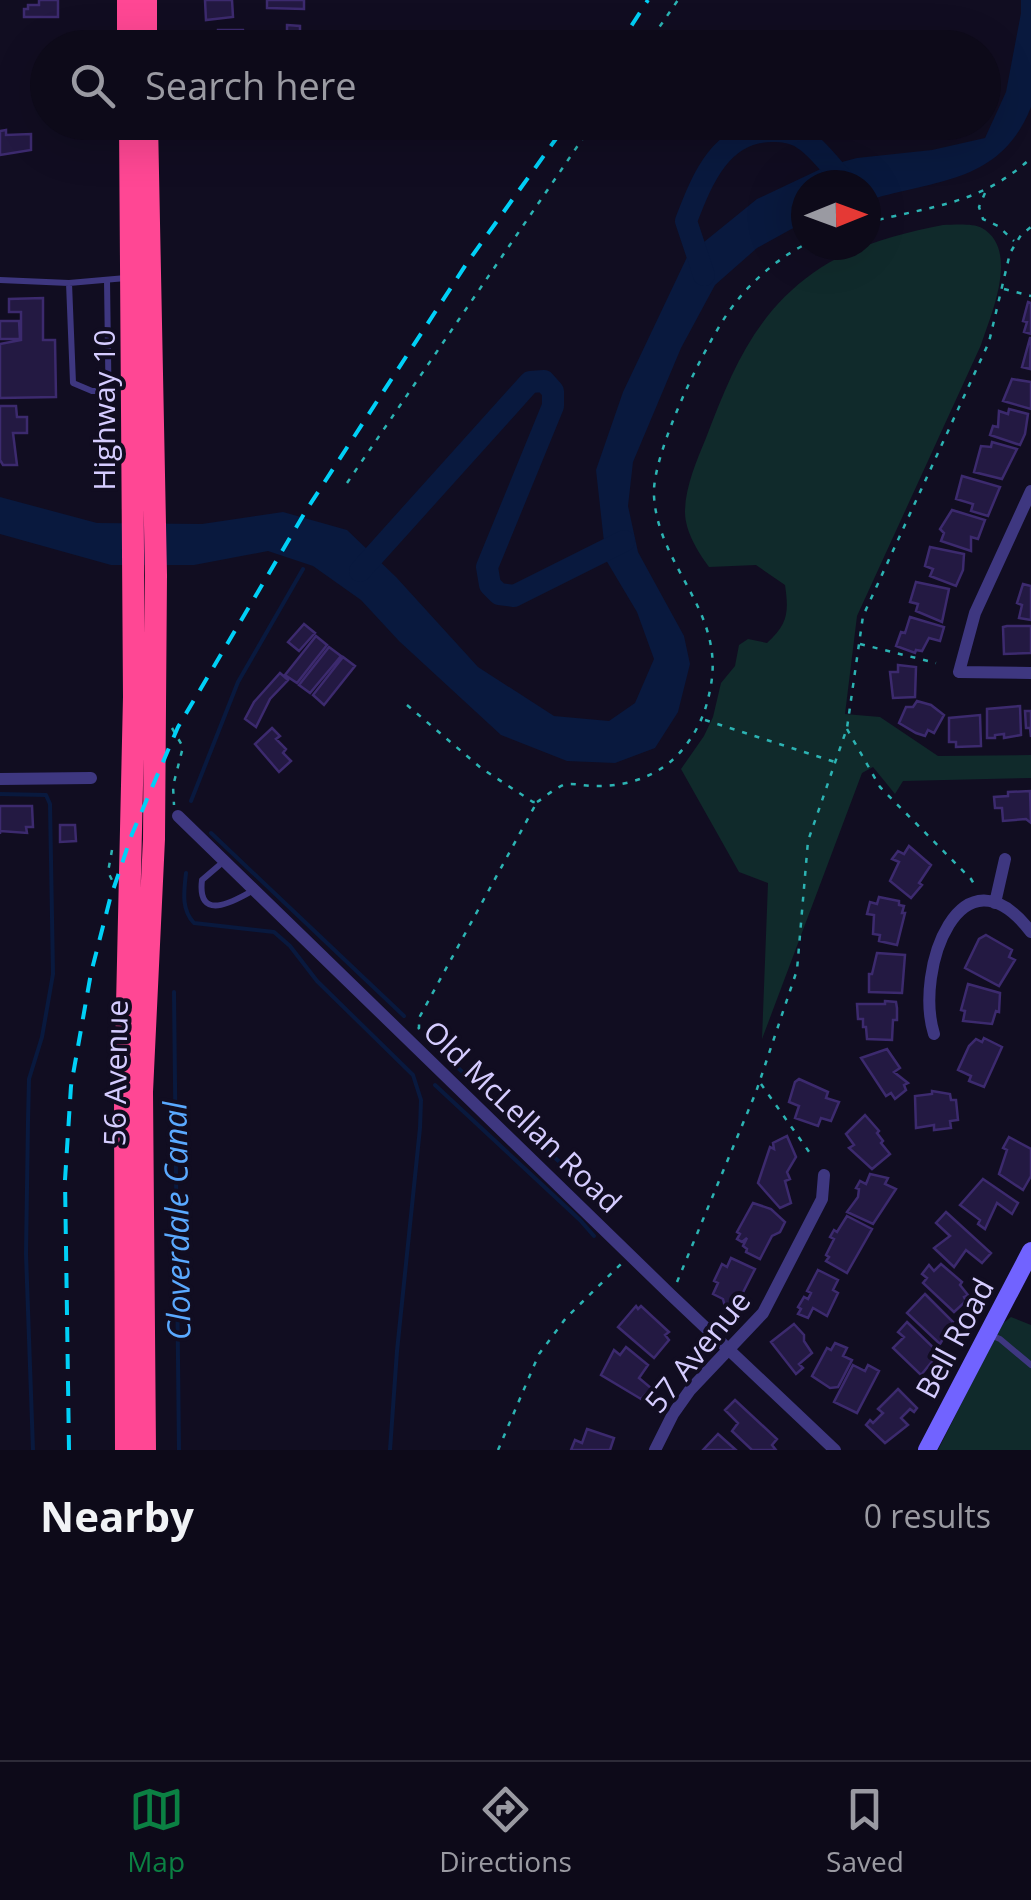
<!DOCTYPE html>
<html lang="en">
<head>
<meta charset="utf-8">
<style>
	:root { --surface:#0d0a19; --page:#161322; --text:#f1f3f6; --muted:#9a9aa2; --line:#2d2b38; --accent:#0b8043 }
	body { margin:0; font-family:"Open Sans",sans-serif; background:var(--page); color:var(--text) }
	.compass { position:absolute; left:791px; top:170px; width:90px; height:90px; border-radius:50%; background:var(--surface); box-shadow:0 10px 40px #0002; rotate:89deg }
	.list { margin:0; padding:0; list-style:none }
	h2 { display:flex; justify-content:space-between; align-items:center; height:130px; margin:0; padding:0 40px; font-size:42px }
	h2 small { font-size:32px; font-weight:400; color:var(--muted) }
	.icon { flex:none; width:55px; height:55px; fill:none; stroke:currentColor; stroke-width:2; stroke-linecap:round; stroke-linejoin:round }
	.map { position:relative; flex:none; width:1031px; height:1450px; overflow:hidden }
	.search { position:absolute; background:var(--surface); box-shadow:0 10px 40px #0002; left:30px; right:30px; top:30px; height:110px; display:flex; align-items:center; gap:25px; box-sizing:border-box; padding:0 35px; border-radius:55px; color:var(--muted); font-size:38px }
	.sheet { height:310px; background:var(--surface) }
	nav { display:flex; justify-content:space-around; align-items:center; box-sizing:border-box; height:140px; border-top:2px solid var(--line); background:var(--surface); font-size:28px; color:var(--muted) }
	nav a { display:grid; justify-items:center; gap:5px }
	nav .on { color:var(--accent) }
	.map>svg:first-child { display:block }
	.green { fill:#102a2b }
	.water { fill:#09193e }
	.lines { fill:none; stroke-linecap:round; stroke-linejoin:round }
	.stream { stroke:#09193e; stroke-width:4 }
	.river { stroke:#09193e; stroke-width:22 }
	.building { fill:#231942; stroke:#3c2a6e; stroke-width:2.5 }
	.path { stroke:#2cb3b3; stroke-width:2.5; stroke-dasharray:5 8; stroke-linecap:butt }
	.lane { stroke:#3e3780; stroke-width:6 }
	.street { stroke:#3e3780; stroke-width:12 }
	.secondary { stroke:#7163ff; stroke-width:18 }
	.highway { stroke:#ff4794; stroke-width:22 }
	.rail { stroke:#00d0f7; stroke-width:4; stroke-dasharray:15 12; stroke-linecap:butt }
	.labels { text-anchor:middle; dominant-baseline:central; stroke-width:8; stroke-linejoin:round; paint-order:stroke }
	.street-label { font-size:30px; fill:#d5ccff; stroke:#110d21 }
	.water-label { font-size:32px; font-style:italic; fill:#5aa9ff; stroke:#110d21 }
</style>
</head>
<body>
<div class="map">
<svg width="1031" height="1450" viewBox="0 0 1031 1450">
	<rect width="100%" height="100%" fill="#110d21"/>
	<!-- green -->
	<path class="green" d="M943,225C954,225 972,223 982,228C1020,250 991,314 981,345L857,616L845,714L880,717L938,756L1031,755V778L903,781L895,794L873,767L862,773L762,1039L768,883L739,872L681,769L704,736L713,717L721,683L735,666L739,645L748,639L767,643C788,624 789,612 785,585L756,565L709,567C698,552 685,531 685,512C685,487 697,460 706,438C731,373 754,315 813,273C849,247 900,233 943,225Z
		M1011,1317L1031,1325V1450H938L1001,1325Z"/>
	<!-- water -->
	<path class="water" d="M1021,0H1031V107C1000,185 934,179 866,201V185H806V221L757,248L715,285L681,348L633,462L628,506L638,552L684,636L690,664L678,712L655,748L615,763L567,761L501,735L399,641L361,600L313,566L268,551L194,565H111L0,534V497L97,523L202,524L283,512L347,530L396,577L478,667L554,716L609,721L635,703L654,659L637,612L606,560L596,470L623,392L688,255L757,199L827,166L857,158L932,150L985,138L1006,92L1021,13Z"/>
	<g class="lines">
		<!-- stream -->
		<path class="stream" d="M0,794L46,795L50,804L53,974L42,1037L29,1079L28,1121L26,1254L33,1450
			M191,801L238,682L303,569
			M211,833L404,1016
			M186,873C184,892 181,909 194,923L274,932L290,946L317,981L413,1075L421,1100L420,1128L397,1351L390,1450
			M174,992L179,1450
			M443,1054L593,1193
			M435,1085L580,1220L594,1236"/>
		<!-- river -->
		<path class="river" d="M704,275L686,221C702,179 722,128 776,131C787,131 796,133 805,140C821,151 834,171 848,185
			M360,571L530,382L544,381L553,391V406L487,567L490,585L499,594L514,596L624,541"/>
	</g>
	<!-- building -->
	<path class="building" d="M39,0H58V17H24V9H28V5H39Z
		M205,0H232L233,17L206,20Z
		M267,0H304V9L267,8Z
		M287,25L300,26V38H287Z
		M218,30H243L244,38L218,39Z
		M6,130V135L31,134V150L0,155V131Z
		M43,298V340H55L56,397L0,398V344L21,340V312H9V299Z
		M1028,302L1031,303V334L1024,332L1027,322L1023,321Z
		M0,321H19L20,339H0Z
		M1030,338H1031L1030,369L1022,367Z
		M1012,379L1031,382V409L1003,401Z
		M0,406H16L17,417H27V433H13L17,465H3L0,460Z
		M1009,409L1028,414L1025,434L1020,445L990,435L993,426L998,427L999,411L1008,414Z
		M992,442L1017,449L1002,479L974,472L981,446L991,447Z
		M962,476L1000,487L988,516L971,511L973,504L956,499Z
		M952,510L985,520L978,539L971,537V551L941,541L944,533L940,529Z
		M930,547L964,554L963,570L956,586L930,576L933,569L925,566Z
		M916,582L949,589L942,622L916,611L918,604L910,602Z
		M1023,584L1031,586V620L1019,618L1022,605L1017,603Z
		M910,617L944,627L940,641L929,638L922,651L916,650L915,653L896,646L901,632L905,633Z
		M304,624L315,633L299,651L288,642Z
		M1007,626H1031V653L1004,654L1003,627Z
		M316,636L327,645L297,683L285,675Z
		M329,647L341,656L310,693L299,685Z
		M343,657L355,666L324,705L313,695Z
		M898,665L916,667L915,697L893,698L890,672H898Z
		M280,673L288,680L270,699L256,727L245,719L254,702Z
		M917,701L931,705L944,715L934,733L928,730L925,736L916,733L899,723L906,707H913Z
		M1020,706L1021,735L1004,738V734L995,735V738H987V709Z
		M1025,711H1031V737L1030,728H1026Z
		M980,715L981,746L956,747V742H949V718Z
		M272,728L280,736L276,739L286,749L283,753L291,761L279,772L255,744Z
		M1030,791L1031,823L1026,819L1003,821L1002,808H995L994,797L1008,796V792Z
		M0,806H32L33,827H26L27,833L0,831V834Z
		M60,825H75L76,841L60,842Z
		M909,846L931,865L919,883L922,885L911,898L890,881L899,862L892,859L898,851L904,854Z
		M879,897L899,901V905L904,906L902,913H905L897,945L879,941L880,935L873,934L874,915L867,914L870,902L877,904Z
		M986,935L1012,950L1009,957L1015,960L999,986L965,968L979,939Z
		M877,953L905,955L902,993L869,992V974H872Z
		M968,984L1000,993L999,1012L996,1011L992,1024L963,1021L965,1011L961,1010Z
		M885,1001L896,1002L897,1008V1020H893L892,1040L867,1039L866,1027H863V1019H858L857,1004H885Z
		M984,1038L1002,1047L984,1087L969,1081L971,1076L958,1070L969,1046L976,1039L982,1042Z
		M887,1049L900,1068L894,1072L908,1083L904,1085L906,1090L895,1099L891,1093L886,1096L861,1058Z
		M799,1079L828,1092L826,1098L839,1102L831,1121L821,1118L818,1126L795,1118L799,1106L789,1102L795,1082Z
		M932,1091L950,1094L951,1100H956L958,1120L950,1121L951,1128L934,1130V1125L916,1128L915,1096L932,1094Z
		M865,1115L879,1131L877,1133L883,1141L881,1143L890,1154L872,1169L849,1148L854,1145L846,1134Z
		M787,1136L796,1157L787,1172L790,1179L785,1181L791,1203L780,1208L758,1183L770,1147L774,1149L773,1143Z
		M1009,1137L1031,1149V1176L1023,1190L999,1174L1007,1150L1003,1148Z
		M870,1174L888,1178L885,1184L896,1189L873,1224L847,1212L858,1197L859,1189L856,1188L860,1181L866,1184Z
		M983,1179L1018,1203L1012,1214L997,1203L985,1229L978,1224L980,1220L960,1205Z
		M753,1203L771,1209L785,1222L780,1232L772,1236L760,1259L746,1252L747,1249L743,1246L747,1238L742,1242L737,1239L740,1234L737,1232Z
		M946,1212L991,1253L982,1263L966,1250L954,1267L934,1248L950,1236L936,1223Z
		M847,1216L872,1229L847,1273L826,1261L829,1257L826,1255L834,1239L830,1237L834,1230L837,1232Z
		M731,1258L755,1269L734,1310L725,1307L723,1299L713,1294L718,1283L714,1281L722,1264L727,1267Z
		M941,1264L962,1282L960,1285L968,1295L964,1297L966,1301L954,1312L923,1283L927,1278L922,1274L929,1265L934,1271Z
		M818,1270L838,1280L833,1290L838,1293L827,1316L813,1308L808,1318L798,1314L801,1309L798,1307L804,1297L808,1299L811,1293L807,1291Z
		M925,1294L953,1322L940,1344L907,1313Z
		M636,1306L638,1309L641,1306L669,1332L665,1335L669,1340L654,1358L618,1327Z
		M907,1322L939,1353L921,1375L893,1348L904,1337L898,1332Z
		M794,1324L804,1335V1341L812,1353L799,1364L803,1368L796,1374L771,1342Z
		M835,1343L847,1348L843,1356L852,1360L838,1387L830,1388L812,1376L827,1348L831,1350Z
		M626,1347L648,1365L639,1378L651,1388L641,1399L601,1375L614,1350L620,1355Z
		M853,1365L865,1371L868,1365L879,1371L857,1413L834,1402Z
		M898,1389L917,1408L914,1412L910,1409L901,1418L908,1425L885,1443L866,1425L870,1420L873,1423L883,1413L878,1409Z
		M735,1400L777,1439L772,1445L776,1450H752L732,1431L738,1423L725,1410Z
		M587,1429L614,1438L610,1450H571L575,1440L582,1443Z
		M718,1434L736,1450H703Z"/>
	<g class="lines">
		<!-- path -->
		<path class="path" d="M645,48L678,0
			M166,131L495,128L561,132L583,138
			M985,193L979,207L983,219L998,226L1014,241
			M866,223C930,206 980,205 1031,158
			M1004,289L1031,296
			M347,483L594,122
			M860,644L936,663
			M407,705L481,768L533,802H537L419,1018V1028L414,1030
			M705,720L835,762
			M172,728L183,747L173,786L174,805
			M847,729L880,787L971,879L977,889
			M537,802C545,797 554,789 563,785C572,782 583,786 593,786C629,787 664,775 686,745C699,728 706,711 710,690C727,612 658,568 654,496C651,454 708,336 736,302C754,279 780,257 806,244
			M112,850L108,872L112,880
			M761,1084L812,1156
			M677,1282L756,1092L797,970L808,841L847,728L863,616L989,342L1010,253L1021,235L1031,227
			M498,1450L539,1354L566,1318L622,1263"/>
		<!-- lane -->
		<path class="lane" d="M0,280L69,283L126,278
			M107,280L109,425
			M69,283L73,383L92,391H108
			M223,862L202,880C197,922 233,902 252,891
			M988,1334L1000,1339L1031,1365"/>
		<!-- street -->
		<path class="street" d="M1031,491L975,613L959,672L1031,673
			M0,779L91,778
			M178,816L671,1295L835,1450
			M995,903L1005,859
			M934,1034C914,970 961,841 1031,932
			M655,1450L673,1414L690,1390L763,1313L822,1199L824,1175"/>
		<!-- secondary -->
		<path class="secondary" d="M927,1450L1031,1251"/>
		<!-- highway -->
		<path class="highway" d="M128,0V48
			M146,0V48
			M126,1450L125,1094L134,697L130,122
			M145,1450L142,1092L154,839L156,575L147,122"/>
		<!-- rail -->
		<path class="rail" d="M617,48L648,0
			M69,1450L65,1180L71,1086L91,973L110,899L132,834L178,727L307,509L467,263L568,122"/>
	</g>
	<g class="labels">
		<!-- street labels -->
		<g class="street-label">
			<text transform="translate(103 410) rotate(-90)">Highway 10</text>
			<text transform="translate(115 1073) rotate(-89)">56 Avenue</text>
			<text transform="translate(523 1116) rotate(44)">Old McLellan Road</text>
			<text transform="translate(954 1338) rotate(-62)">Bell Road</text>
			<text transform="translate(697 1351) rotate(-51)">57 Avenue</text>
		</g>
		<!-- water labels -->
		<g class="water-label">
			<text transform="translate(176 1221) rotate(-91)">Cloverdale Canal</text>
		</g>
	</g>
</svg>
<svg class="compass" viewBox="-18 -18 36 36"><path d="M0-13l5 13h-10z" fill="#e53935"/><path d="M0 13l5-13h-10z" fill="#9a9aa2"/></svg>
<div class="search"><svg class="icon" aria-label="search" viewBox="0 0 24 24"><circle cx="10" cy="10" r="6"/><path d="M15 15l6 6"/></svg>Search here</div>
</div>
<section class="sheet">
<h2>Nearby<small>0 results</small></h2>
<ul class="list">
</ul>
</section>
<nav>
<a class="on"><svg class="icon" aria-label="map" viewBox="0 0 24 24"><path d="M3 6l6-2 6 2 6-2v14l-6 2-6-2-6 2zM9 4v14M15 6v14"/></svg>Map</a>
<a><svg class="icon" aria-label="directions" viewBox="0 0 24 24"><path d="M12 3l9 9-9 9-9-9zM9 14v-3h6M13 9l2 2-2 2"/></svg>Directions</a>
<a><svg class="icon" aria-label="saved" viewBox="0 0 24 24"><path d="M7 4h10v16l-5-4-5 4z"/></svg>Saved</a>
</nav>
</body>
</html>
